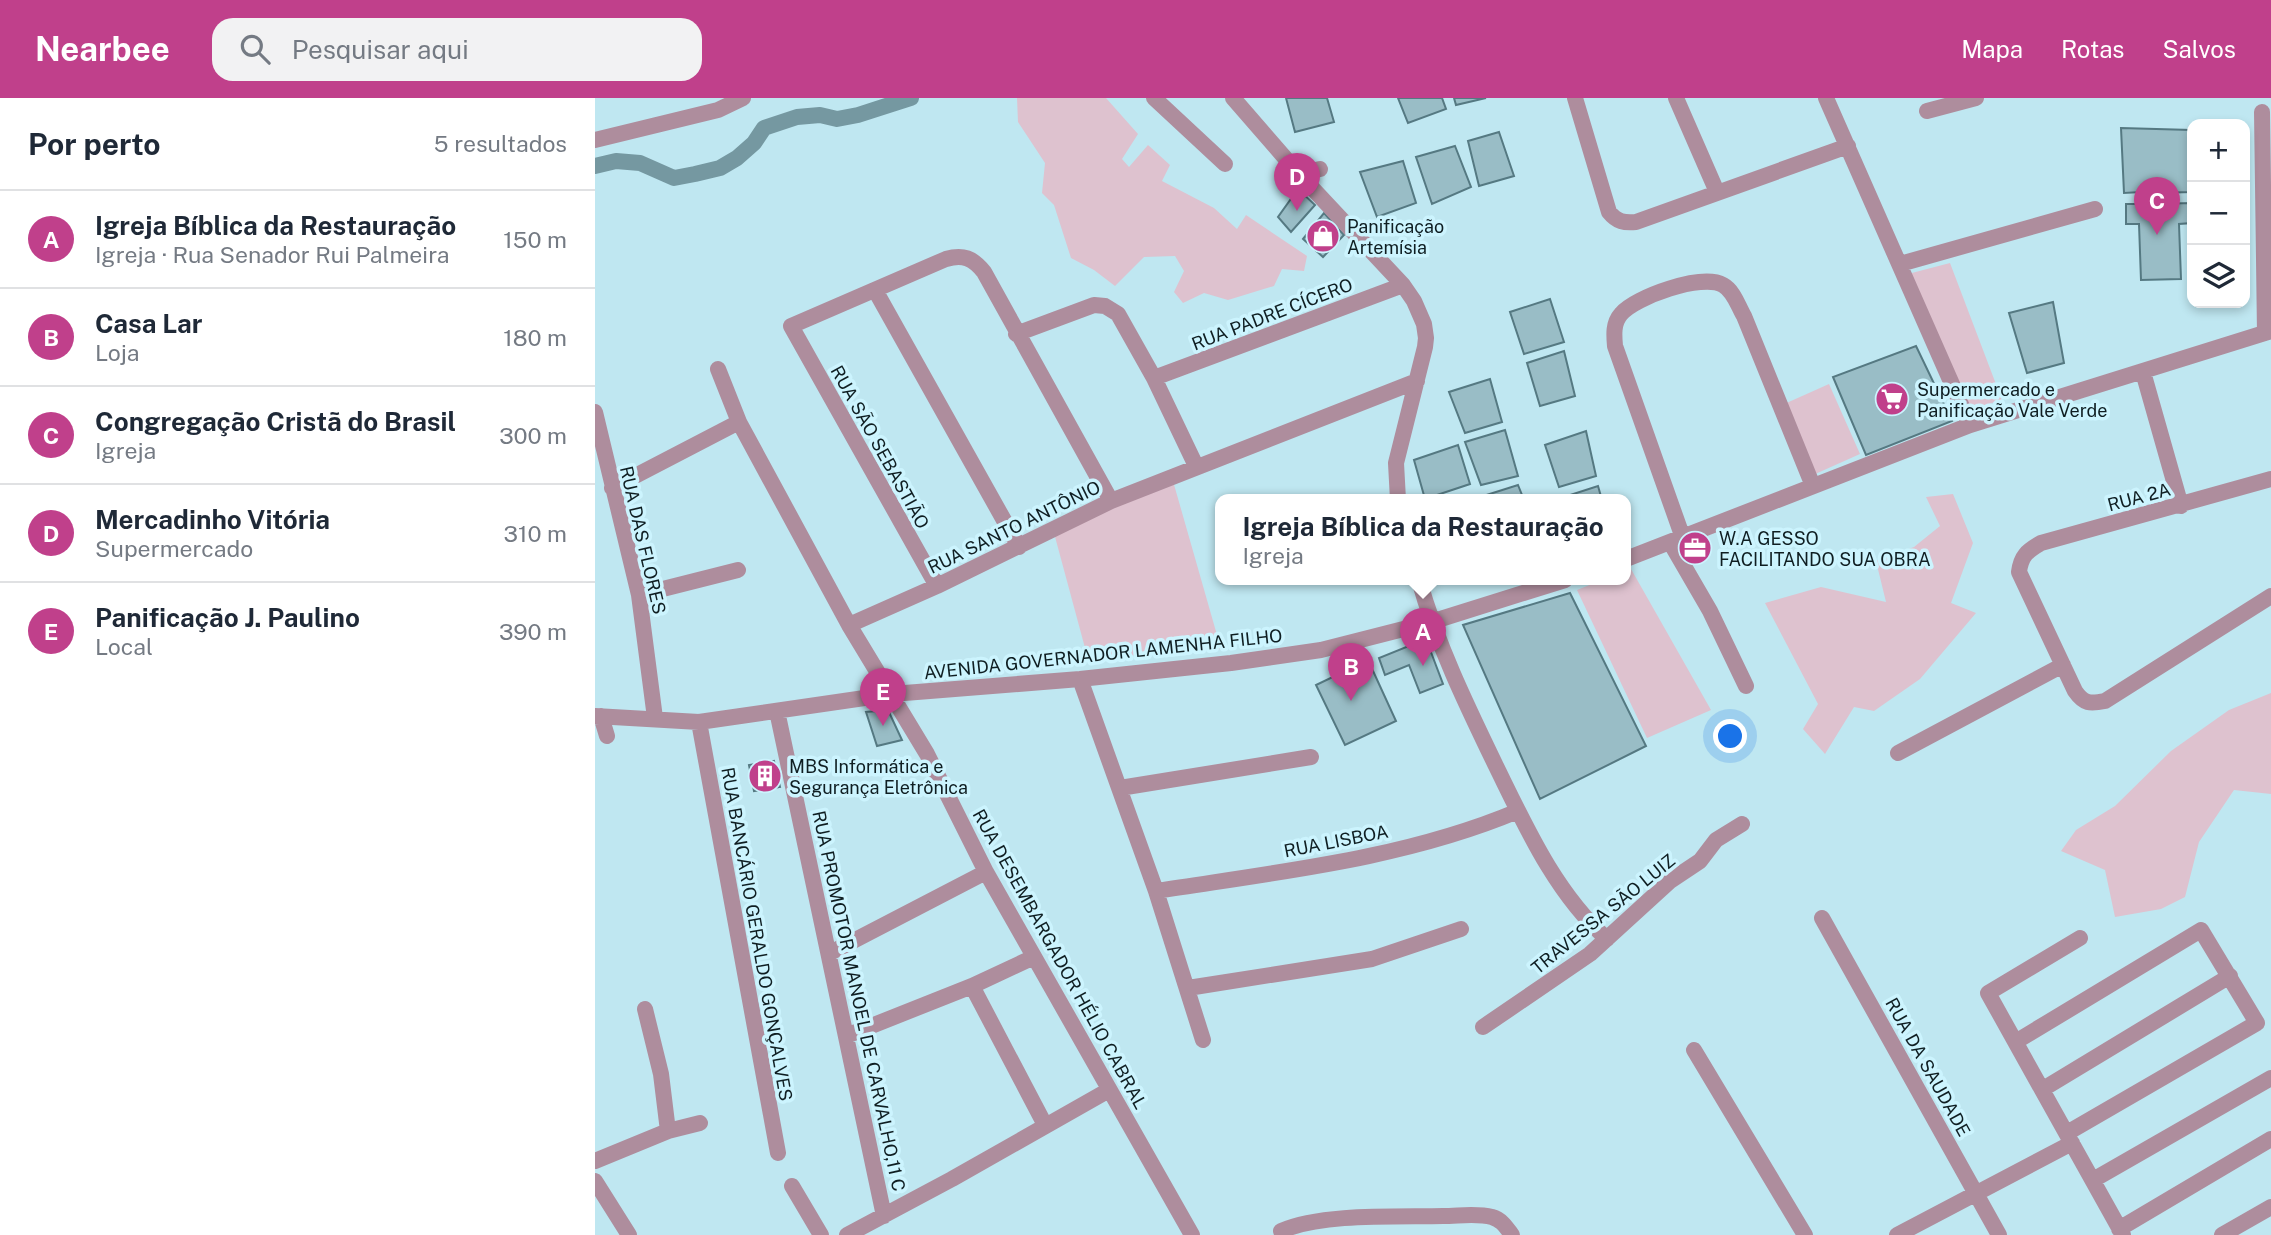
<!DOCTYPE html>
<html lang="pt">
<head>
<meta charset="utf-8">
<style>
	:root { --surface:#fff; --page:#f2f2f3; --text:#1f2937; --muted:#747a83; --line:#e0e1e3; --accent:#c0408b }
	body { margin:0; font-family:"Public Sans",sans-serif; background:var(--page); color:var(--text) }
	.controls { position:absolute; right:21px; top:21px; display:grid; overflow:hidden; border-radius:14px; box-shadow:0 4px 10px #0003 }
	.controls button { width:63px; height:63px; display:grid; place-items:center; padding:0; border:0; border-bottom:2px solid var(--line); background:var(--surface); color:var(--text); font:35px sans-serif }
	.you { position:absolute; left:1136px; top:639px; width:24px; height:24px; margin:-18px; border:5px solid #fff; border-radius:50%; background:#1a73e8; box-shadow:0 0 0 10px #1a73e833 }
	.badge { display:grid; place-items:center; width:46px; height:46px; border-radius:50%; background:var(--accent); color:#fff; font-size:23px; font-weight:700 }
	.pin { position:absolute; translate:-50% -58px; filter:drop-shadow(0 2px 4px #0008) }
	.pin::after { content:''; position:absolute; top:37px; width:24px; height:21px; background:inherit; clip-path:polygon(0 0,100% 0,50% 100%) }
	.popup { position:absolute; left:620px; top:396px; width:416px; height:91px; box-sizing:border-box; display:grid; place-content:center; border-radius:14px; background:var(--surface); filter:drop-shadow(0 2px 5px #0005); font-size:23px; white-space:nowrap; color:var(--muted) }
	.popup b { font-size:26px; color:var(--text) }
	.popup::after { content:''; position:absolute; left:50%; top:100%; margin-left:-14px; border:14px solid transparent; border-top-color:var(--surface) }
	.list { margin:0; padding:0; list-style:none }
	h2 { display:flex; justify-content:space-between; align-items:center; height:91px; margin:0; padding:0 28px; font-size:30px }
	h2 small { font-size:23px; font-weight:400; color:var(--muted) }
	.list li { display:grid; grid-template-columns:46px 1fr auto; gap:21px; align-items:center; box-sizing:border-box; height:98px; padding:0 28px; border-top:2px solid var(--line) }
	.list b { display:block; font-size:26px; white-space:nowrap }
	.list p { margin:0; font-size:23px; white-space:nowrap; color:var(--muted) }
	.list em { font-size:23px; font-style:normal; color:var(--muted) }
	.icon { flex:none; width:38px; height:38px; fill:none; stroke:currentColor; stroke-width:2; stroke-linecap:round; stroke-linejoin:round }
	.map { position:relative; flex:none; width:1676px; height:1137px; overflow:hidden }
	header { display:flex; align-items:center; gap:42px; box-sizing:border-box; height:98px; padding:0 35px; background:var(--accent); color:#fff }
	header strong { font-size:33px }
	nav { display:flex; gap:38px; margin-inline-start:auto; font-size:24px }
	.search { width:490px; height:63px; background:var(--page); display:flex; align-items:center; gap:18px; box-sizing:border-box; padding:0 24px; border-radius:21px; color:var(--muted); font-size:26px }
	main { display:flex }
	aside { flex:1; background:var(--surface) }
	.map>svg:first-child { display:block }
	.green { fill:#dec2cf }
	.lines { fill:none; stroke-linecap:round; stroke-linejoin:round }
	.canal { stroke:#7598a1; stroke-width:16 }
	.building { fill:#99bdc6; stroke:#557982; stroke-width:2 }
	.minor { stroke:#ae8d9d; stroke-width:16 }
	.labels { text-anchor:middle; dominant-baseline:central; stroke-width:7; stroke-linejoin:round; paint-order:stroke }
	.poi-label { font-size:18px; fill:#0f1e22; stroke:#ccf4fe; text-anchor:start }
	.street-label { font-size:18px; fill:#0f1e22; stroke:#ccf4fe }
</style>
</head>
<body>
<header>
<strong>Nearbee</strong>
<div class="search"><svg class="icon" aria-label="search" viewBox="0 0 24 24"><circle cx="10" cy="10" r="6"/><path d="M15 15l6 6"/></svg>Pesquisar aqui</div>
<nav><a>Mapa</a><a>Rotas</a><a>Salvos</a></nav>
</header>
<main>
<aside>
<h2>Por perto<small>5 resultados</small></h2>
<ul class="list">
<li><span class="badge">A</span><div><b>Igreja Bíblica da Restauração</b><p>Igreja · Rua Senador Rui Palmeira</p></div><em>150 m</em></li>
<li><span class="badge">B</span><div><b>Casa Lar</b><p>Loja</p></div><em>180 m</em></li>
<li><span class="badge">C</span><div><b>Congregação Cristã do Brasil</b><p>Igreja</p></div><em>300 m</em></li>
<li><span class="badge">D</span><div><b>Mercadinho Vitória</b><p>Supermercado</p></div><em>310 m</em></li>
<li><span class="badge">E</span><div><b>Panificação J. Paulino</b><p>Local</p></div><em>390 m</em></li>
</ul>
</aside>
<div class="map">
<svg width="1676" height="1137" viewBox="0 0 1676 1137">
	<rect width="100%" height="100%" fill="#bfe7f1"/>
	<!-- green -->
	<path class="green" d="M422,0H511L543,36L527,61L534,69L553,47L575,67L567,83L619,110L642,131L651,117L712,158L709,173L687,171L679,188L633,202L609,195L588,205L579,194L589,173L580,158L549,159L520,188L499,172L476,160L459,107L447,95L450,65L423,24Z
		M1355,165L1407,302L1370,313L1313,176Z
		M1234,286L1265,356L1218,377L1187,307Z
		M578,383L626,551L493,561L459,435Z
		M1358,396L1378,445L1356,505L1381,515L1325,581L1279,613L1259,609L1230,656L1208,631L1223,606L1170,505L1226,489L1291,504L1281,463L1319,449L1345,428L1331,399Z
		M1036,471L1116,612L1052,640L982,492L1007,482H1031V473Z
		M1676,595V696L1639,692L1604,744L1590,799L1566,811L1520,819L1510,772L1466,753L1481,732L1520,708L1576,653L1634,612Z"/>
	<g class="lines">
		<!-- canal -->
		<path class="canal" d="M0,68L21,63L45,65L79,80L100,76L125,70L142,60L159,45L169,30L202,19L225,17L242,21L263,17L316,0"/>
	</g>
	<!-- building -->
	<path class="building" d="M691,0H732L739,24L700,34Z
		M803,0H847L851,11L813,25Z
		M859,0H891L861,7Z
		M1526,30L1596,32L1597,94L1559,95V106L1597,105V125L1584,126L1586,181L1546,182L1544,126H1531V106H1547L1546,94L1529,95Z
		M904,34L919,78L884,88L873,43Z
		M860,48L876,89L837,106L821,59Z
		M808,63L821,105L782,119L765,74Z
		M703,91L720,107L696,134L683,119Z
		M729,115L749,137L728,159L708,141Z
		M955,201L969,244L929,256L915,214Z
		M1458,204L1469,265L1432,275L1414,215Z
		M1321,248L1357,323L1271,357L1238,279Z
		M969,253L980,298L945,308L932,265Z
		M895,281L907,324L870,335L854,294Z
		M910,332L923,378L886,387L870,344Z
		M991,333L1001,378L964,389L950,347Z
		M863,347L875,386L830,401L819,362Z
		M923,387L929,402L882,400Z
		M1003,388L1007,402H969V399Z
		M975,495L1051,648L945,701L868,527Z
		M831,541L848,586L825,595L814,567L790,577L784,560Z
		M773,562L801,623L750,647L721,587Z
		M293,612L307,642L282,648L271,614Z
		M179,663L185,689L159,693L154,667Z"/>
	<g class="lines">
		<!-- minor -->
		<path class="minor" d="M559,0L630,66
			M638,0L704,76L808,187L819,203L829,226L831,240L830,249L801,365L803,402
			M980,0L1014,114C1022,124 1029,125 1041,124L1253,48
			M1081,0L1122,94
			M1231,0L1375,327
			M1332,13L1381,0
			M1667,14L1670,235
			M0,42L123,12L148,0
			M704,76L725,71
			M1305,166L1500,111
			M280,192L424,449
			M421,236L499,207L510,208L523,216L559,280L601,368
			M123,271L144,324L254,527L332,656L391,774L597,1137
			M1548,274L1586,408
			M559,280L808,187
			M0,314L44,497L60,620
			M1676,381L1446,445C1432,453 1426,458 1424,474L1480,593C1489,606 1495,606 1510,603L1676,498
			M17,390L144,324
			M1088,440L1020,248C1019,237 1018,225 1026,216C1040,199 1107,175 1128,187C1139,193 1143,208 1149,218L1218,388
			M1075,444L1115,513L1151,588
			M1031,461L1375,327L1676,233
			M824,482C842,546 871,606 900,666C930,727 960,795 1012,841
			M342,488L196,228L351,161C368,156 378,160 389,174L516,403
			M44,497L143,472
			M254,527L342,488L516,403L822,283
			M485,581L561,793L608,942
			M182,613L289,1118
			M0,618L104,624L297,596L485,581L636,565L726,552L836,524L970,482
			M6,618L12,638
			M104,624L183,1055
			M1303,655L1468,567
			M525,690L716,659
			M561,793C682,774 809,761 923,713
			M1227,820L1404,1137
			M1485,840L1393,895L1528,1137
			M235,855L391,774
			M377,888L450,1027
			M593,890L777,861L866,831
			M50,911L66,976L73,1033
			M888,929L995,856L1075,783L1105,763L1121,742L1147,726
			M251,938L377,888L439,859
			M1422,943L1606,832L1662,925L1472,1035
			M1099,952L1210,1137
			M1448,991L1635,878
			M0,1063L73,1033L105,1025
			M1498,1082L1676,980
			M0,1083L34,1137
			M197,1088L226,1137
			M1524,1131L1676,1041
			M686,1133C727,1115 803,1119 848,1118C864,1118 882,1115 897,1119C907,1122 911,1129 917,1137
			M252,1137L357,1081L514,992
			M1302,1137L1477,1045
			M1627,1137L1676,1109"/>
	</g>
	<!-- icons -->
	<defs>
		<symbol id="shop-disc" viewBox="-11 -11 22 22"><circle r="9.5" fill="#c0408b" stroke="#ccf4fe"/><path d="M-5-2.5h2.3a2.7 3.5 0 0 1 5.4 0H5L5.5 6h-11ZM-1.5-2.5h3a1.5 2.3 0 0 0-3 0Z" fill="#fff"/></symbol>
		<symbol id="supermarket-disc" viewBox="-11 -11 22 22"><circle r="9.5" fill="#c0408b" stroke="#ccf4fe"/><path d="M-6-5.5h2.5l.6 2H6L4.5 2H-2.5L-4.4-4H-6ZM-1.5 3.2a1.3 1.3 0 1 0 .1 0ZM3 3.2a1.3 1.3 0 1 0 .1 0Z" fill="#fff"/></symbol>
		<symbol id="office-disc" viewBox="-11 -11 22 22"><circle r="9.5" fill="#c0408b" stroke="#ccf4fe"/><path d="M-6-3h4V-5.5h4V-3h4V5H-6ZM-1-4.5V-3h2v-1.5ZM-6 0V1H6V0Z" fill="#fff"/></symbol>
		<symbol id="building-disc" viewBox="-11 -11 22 22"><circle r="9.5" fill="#c0408b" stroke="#ccf4fe"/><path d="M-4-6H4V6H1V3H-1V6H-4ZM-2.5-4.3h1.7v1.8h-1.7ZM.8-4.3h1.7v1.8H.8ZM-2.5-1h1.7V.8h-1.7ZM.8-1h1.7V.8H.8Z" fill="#fff"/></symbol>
	</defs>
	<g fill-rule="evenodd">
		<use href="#shop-disc" x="709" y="119" width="38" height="38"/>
		<use href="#supermarket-disc" x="1278" y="282" width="38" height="38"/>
		<use href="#office-disc" x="1081" y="431" width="38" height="38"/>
		<use href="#building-disc" x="151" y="659" width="38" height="38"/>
	</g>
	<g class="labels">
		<!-- poi labels -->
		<g class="poi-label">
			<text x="752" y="128">Panificação<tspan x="752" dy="21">Artemísia</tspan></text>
			<text x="1322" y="291">Supermercado e<tspan x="1322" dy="21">Panificação Vale Verde</tspan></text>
			<text x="1124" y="440">W.A GESSO<tspan x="1124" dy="21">FACILITANDO SUA OBRA</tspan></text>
			<text x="194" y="668">MBS Informática e<tspan x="194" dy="21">Segurança Eletrônica</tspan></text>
		</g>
		<!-- street labels -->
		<g class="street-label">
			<text transform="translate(677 216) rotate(-21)">RUA PADRE CÍCERO</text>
			<text transform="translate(285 349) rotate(61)">RUA SÃO SEBASTIÃO</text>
			<text transform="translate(1544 399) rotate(-15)">RUA 2A</text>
			<text transform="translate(419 429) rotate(-26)">RUA SANTO ANTÔNIO</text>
			<text transform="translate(48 442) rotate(77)">RUA DAS FLORES</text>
			<text transform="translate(508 556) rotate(-6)">AVENIDA GOVERNADOR LAMENHA FILHO</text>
			<text transform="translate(741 743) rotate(-11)">RUA LISBOA</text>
			<text transform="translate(1008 816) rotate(-39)">TRAVESSA SÃO LUIZ</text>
			<text transform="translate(162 836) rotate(80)">RUA BANCÁRIO GERALDO GONÇALVES</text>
			<text transform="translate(465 861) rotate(61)">RUA DESEMBARGADOR HÉLIO CABRAL</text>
			<text transform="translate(264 903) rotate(78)">RUA PROMOTOR MANOEL DE CARVALHO,11 C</text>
			<text transform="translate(1333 969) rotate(61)">RUA DA SAUDADE</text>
		</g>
	</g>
</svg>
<div class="controls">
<button>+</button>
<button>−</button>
<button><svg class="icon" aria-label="layers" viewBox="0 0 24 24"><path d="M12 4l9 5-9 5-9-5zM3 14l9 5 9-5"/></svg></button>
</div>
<div class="you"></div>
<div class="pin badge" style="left:828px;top:568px">A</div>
<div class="popup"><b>Igreja Bíblica da Restauração</b>Igreja</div>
<div class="pin badge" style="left:756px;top:603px">B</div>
<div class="pin badge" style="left:1562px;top:137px">C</div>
<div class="pin badge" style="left:702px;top:113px">D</div>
<div class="pin badge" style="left:288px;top:628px">E</div>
</div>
</main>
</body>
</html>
